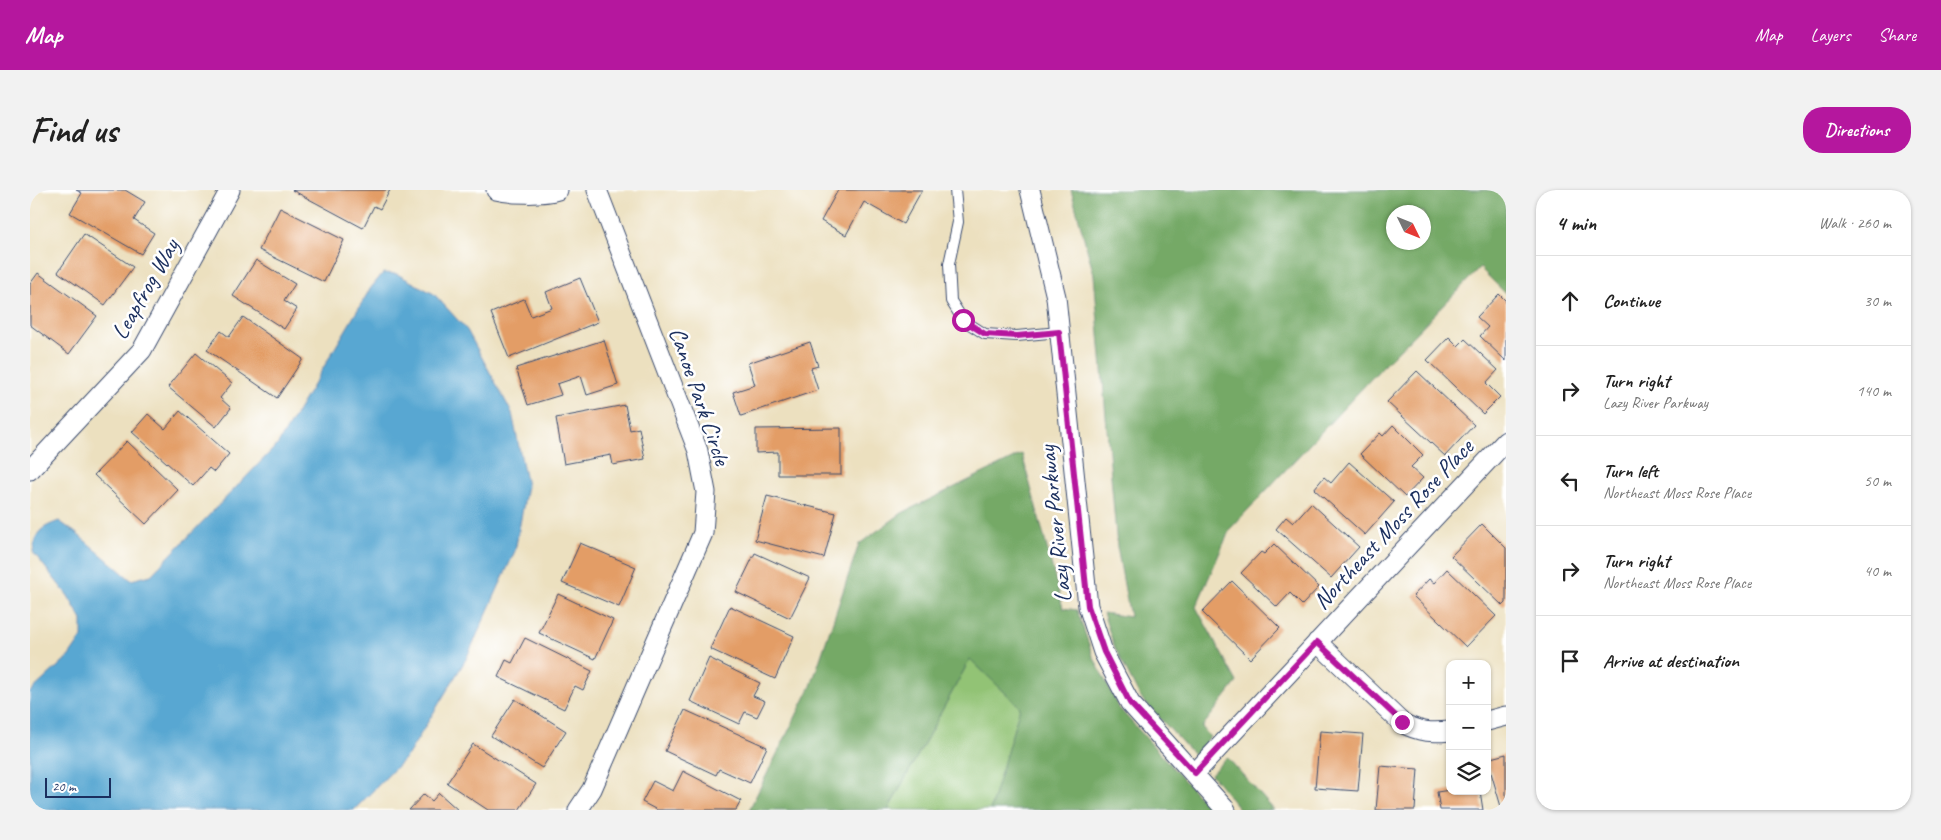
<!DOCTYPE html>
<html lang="en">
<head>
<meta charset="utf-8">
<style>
	:root { --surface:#fff; --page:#f2f2f2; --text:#222; --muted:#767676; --line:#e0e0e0; --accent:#b5179e }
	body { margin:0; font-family:Caveat,sans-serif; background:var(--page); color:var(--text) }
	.controls { position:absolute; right:15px; bottom:15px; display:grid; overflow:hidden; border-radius:10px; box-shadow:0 1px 4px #0004 }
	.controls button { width:45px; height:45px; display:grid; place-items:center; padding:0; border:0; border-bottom:1px solid var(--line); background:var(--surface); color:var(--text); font:25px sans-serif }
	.compass { position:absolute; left:1356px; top:15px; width:45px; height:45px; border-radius:50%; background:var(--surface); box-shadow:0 1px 4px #0004; rotate:133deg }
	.scale { position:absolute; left:15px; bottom:12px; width:66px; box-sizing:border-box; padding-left:5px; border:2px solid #1b2f5e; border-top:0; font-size:14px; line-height:18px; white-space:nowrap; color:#1b2f5e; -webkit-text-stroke:4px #fff; paint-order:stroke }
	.stop { position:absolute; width:15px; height:15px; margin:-11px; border:4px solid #b5179e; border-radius:50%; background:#fff }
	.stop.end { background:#b5179e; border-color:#fff; box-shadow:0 1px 5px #0008 }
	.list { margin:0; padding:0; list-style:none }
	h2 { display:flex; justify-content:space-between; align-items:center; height:65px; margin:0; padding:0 20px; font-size:21px }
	h2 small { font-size:16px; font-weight:400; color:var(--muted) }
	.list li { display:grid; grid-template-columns:32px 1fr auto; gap:15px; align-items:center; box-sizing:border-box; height:90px; padding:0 20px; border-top:1px solid var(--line) }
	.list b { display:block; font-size:19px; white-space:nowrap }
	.list p { margin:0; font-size:16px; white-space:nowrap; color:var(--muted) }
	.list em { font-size:16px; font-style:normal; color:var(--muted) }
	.icon { flex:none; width:28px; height:28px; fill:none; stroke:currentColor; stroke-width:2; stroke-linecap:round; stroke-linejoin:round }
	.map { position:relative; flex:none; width:1476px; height:620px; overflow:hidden; border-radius:20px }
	header { display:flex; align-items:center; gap:30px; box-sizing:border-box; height:70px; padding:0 25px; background:var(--accent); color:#fff }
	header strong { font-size:24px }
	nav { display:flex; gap:28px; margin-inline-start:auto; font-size:18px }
	.intro { display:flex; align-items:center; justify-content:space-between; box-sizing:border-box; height:120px; padding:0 30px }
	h1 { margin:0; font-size:35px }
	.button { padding:12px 22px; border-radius:20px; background:var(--accent); color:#fff; font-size:18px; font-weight:700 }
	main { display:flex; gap:30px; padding:0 30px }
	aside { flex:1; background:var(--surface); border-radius:20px; box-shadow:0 1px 4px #0004 }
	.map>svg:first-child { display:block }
	.green { fill:#92c374; stroke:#567969 }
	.forest { fill:#75a966; stroke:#486c62; fill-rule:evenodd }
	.water { fill:#58a7d2; stroke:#3a6b98 }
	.building { fill:#e39d66 }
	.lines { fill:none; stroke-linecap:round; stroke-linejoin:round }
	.service-casing { stroke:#3a4a6d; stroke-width:12 }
	.minor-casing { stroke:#3a4a6d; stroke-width:21 }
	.service { stroke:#fff; stroke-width:10 }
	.minor { stroke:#fff; stroke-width:19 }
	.route { stroke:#b5179e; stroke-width:6 }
	.labels { text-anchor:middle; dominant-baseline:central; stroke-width:5; stroke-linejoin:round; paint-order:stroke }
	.street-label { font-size:24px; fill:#1b2f5e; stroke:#fff }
</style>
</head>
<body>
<header>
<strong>Map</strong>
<nav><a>Map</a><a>Layers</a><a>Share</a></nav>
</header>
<div class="intro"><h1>Find us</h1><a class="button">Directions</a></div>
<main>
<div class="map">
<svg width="1476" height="620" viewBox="0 0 1476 620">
	<rect width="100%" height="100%" fill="#fff"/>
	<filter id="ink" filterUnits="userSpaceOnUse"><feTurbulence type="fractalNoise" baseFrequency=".02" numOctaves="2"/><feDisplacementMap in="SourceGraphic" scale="10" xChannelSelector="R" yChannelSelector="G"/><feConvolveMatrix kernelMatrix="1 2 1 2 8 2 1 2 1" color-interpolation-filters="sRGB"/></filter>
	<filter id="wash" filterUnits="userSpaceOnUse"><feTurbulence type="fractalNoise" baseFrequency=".0096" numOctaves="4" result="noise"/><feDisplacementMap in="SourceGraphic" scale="20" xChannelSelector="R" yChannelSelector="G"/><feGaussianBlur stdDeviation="1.12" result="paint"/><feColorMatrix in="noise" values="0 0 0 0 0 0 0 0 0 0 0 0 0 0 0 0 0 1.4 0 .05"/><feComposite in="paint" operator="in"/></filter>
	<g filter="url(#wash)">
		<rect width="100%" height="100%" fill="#ece0bf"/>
		<!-- green -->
		<path class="green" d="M940,469L991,517L960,620H858Z"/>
		<!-- forest -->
		<path class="forest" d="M1041,0H1476V104L1450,78L1356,173L1200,339L1166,417L1207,492L1172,537L1180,547L1164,565L1110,507L1085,458L1073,423L1100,427L1087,357L1064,85ZM1364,22H1394V52H1364Z
			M992,264L1033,418L1047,420L1063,466L1089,518L1181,620H960L990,517L940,469L858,620H719L781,496L829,354L872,323Z
			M1197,567L1244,620H1210L1181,584Z"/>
		<!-- water -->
		<path class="water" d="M353,83L367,84L404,104L437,140L482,223L497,296L485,361L436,469L378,565L324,620H0V502L39,466L52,447V430L38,406L3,362C5,342 10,338 29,331L46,343L101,390L121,385L248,254L340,99Z"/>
		<g id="blocks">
			<!-- building -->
			<path class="building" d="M46,0H95L115,12L104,30L124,43L111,64L40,23L52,3Z
				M262,0H360L350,19L344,16L333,38Z
				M808,0H892L873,34L834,12L816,45L791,31Z
				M250,18L314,50L294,92L229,60Z
				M54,44L103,77L75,115L28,82Z
				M226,70L265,94L254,111L267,119L254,139L203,106Z
				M8,83L67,126L39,164L0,135V94Z
				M550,88L568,132L479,168L461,123L494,109L501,126L522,118L516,102Z
				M1469,104L1476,111V171L1450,146L1458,137L1447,127Z
				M213,127L273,169L247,208L177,160L191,141L199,147Z
				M1419,147L1428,156L1435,149L1468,180L1456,193L1470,207L1453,224L1397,170Z
				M574,150L588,195L557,205L551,186L527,194L531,205L498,215L486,178Z
				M780,152L788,176L781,178L788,200L711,226L703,202L725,195L718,173Z
				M166,163L202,193L190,208L201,218L186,237L138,197Z
				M1387,181L1444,235L1415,266L1357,212Z
				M595,215L600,240L609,238L615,269L583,275L581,265L534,274L526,228Z
				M150,221L199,264L184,282L179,278L163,296L102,242L118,224L135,239Z
				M1363,235L1393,265L1381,277L1393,288L1375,307L1330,264L1350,243L1353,246Z
				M811,238V285H748V262L726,263V239Z
				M97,251L148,300L116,334L64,285Z
				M1319,272L1364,312L1335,345L1284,299L1294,287L1301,293Z
				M737,306L806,323L794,368L725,350Z
				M1281,313L1329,357L1301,388L1246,339L1256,327L1263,333Z
				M1452,334L1476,358V413L1473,416L1421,366Z
				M550,353L606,377L589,417L532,393Z
				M1244,354L1289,397L1272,415L1260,403L1247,417L1211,383L1231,362L1234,364Z
				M725,363L780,388L760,428L706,402Z
				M1417,379L1466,426L1436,457L1383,406L1399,389L1404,393Z
				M1202,391L1250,438L1220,469L1172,422Z
				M528,404L583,430L565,469L509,443Z
				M700,416L764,446L745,489L680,459Z
				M495,448L562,481L553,500L545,496L534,519L468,487L476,470L482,473Z
				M679,468L730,493L723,506L735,511L727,527L715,522L709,534L660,511Z
				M485,509L536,541L512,578L461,546Z
				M655,520L737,557L720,593L689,579L686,585L635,561Z
				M1290,541L1333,544L1328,601L1285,598Z
				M443,554L506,594L489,620H458L417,593Z
				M1476,564V620H1472L1457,569Z
				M1350,576L1388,579L1385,620H1346Z
				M653,581L711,611L706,620H627L612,612L623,591L643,601Z
				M1420,600V601H1450L1453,620H1410L1407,602Z
				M409,603L428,620H379L394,604L402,611Z"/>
		</g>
	</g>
	<g filter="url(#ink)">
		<use href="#blocks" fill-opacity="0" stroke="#3a4a6d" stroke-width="1"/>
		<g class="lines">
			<defs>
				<path id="service" d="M925,0L928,32L919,74L921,111L933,130L955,144L987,146L1029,142"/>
				<path id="minor" d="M466,0C482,4 512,5 528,0
					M1000,0L1026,107L1058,416L1073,462L1100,513L1196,620
					M0,280L112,160L200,0
					M1287,452L1372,533C1390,542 1400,543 1420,541
					M1457,531L1476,526
					M1165,583L1476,251
					M548,620L562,599L673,343L676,302L668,261L567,0"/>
			</defs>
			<!-- service casing -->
			<use href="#service" class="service-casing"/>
			<!-- minor casing -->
			<use href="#minor" class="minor-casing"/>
			<!-- service -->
			<use href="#service" class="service"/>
			<!-- minor -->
			<use href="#minor" class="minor"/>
		</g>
	</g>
	<g class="lines" filter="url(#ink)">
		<!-- route -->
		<path class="route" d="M933,130L955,144L987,146L1029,142L1058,416L1074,462L1100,513L1165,583L1287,452L1372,532"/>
	</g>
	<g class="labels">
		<!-- street labels -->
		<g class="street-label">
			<text transform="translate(115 99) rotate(-60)">Leapfrog Way</text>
			<text transform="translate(670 206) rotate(71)">Canoe Park Circle</text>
			<text transform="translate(1025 334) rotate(-96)">Lazy River Parkway</text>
			<text transform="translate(1363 334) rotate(-47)">Northeast Moss Rose Place</text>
		</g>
	</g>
</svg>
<div class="controls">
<button>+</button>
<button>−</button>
<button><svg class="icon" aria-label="layers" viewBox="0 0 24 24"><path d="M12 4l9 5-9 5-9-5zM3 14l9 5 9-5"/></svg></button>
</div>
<svg class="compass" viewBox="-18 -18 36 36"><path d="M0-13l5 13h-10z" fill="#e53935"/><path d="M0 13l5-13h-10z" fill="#767676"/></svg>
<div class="scale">20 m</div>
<div class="stop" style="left:933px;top:130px"></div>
<div class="stop end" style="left:1372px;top:532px"></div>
</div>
<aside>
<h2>4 min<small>Walk · 260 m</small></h2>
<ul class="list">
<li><svg class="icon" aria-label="ahead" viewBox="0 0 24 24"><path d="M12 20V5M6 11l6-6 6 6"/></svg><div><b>Continue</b></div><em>30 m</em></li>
<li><svg class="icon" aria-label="right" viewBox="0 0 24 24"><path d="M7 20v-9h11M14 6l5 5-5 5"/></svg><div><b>Turn right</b><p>Lazy River Parkway</p></div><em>140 m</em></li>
<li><svg class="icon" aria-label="left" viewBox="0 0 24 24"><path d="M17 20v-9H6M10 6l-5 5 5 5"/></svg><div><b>Turn left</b><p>Northeast Moss Rose Place</p></div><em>50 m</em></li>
<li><svg class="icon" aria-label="right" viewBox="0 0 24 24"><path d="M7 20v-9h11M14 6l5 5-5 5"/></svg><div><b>Turn right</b><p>Northeast Moss Rose Place</p></div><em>40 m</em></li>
<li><svg class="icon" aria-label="arrive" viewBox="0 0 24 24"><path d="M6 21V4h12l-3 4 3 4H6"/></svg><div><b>Arrive at destination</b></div></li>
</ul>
</aside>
</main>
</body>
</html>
